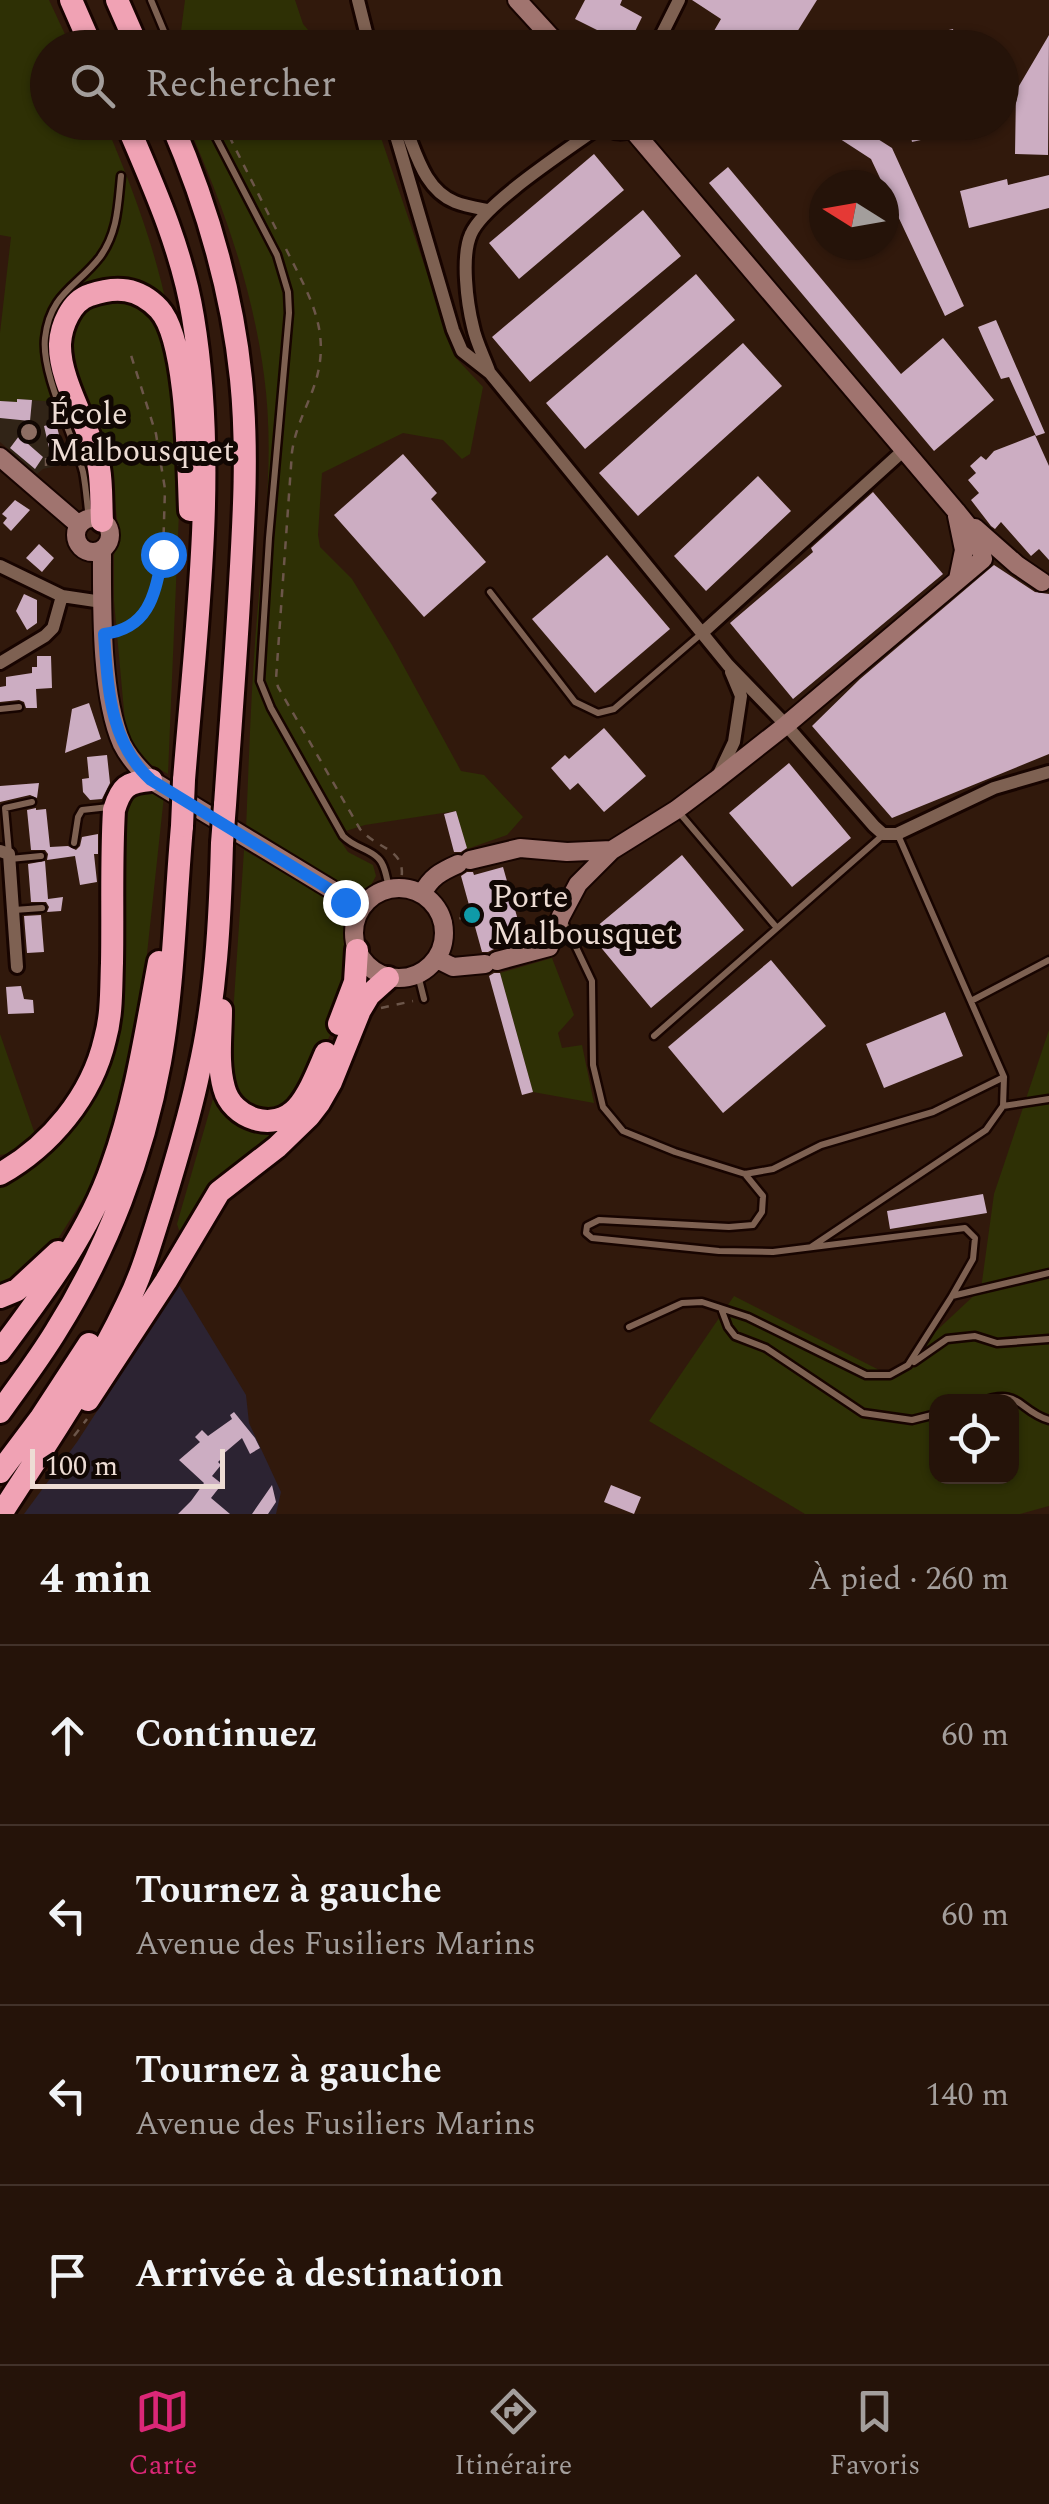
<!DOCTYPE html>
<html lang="fr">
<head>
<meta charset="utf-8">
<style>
	:root { --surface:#251309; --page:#2d1c12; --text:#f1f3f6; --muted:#a39e9c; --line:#42322a; --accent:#db2777 }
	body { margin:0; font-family:Spectral,serif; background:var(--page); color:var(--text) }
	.controls { position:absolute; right:30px; bottom:30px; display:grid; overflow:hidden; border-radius:20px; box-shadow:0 2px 8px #0004 }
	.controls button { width:90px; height:90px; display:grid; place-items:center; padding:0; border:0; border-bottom:2px solid var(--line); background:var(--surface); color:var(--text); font:50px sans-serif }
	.compass { position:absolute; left:809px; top:170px; width:90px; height:90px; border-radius:50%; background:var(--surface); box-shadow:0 2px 8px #0004; rotate:281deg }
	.scale { position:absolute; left:30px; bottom:25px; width:195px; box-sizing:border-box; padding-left:10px; border:5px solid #eddcd4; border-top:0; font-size:28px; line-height:35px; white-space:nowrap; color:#eddcd4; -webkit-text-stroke:8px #110703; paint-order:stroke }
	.stop { position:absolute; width:30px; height:30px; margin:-22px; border:8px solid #1a73e8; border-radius:50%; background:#fff }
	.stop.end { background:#1a73e8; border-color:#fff; box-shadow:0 2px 10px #0008 }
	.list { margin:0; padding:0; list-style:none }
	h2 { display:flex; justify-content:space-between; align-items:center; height:130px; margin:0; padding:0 40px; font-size:42px }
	h2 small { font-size:32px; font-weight:400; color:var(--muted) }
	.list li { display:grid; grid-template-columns:65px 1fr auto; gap:30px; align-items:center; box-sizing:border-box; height:180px; padding:0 40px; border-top:2px solid var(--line) }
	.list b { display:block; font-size:38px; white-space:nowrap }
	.list p { margin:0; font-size:32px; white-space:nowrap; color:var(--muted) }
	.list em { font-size:32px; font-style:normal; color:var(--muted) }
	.icon { flex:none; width:55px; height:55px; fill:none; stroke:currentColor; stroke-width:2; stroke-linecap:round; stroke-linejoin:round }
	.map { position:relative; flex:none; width:1049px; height:1514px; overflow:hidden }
	.search { position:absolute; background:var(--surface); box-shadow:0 2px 8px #0004; left:30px; right:30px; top:30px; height:110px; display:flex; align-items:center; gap:25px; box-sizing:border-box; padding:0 35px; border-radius:55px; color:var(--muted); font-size:38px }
	.sheet { height:850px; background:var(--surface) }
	nav { display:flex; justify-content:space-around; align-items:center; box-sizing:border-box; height:140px; border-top:2px solid var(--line); background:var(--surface); font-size:28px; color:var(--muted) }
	nav a { display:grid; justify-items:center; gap:5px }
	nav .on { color:var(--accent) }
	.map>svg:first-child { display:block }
	.industrial { fill:#2c2332 }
	.education { fill:#312417 }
	.green { fill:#2e3005; fill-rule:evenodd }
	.building { fill:#ccadc2 }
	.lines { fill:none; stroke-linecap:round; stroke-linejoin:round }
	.lane-casing { stroke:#170400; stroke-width:11 }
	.street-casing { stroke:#170400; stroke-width:18 }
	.secondary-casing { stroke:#170400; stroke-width:22 }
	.highway-casing { stroke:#170400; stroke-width:28 }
	.path { stroke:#6c564a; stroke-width:2.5; stroke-dasharray:8 8; stroke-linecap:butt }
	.lane { stroke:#7e6152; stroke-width:6 }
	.street { stroke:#7e6152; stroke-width:12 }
	.secondary { stroke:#a0746f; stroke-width:18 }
	.highway { stroke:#f0a2b4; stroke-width:22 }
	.highway-bridge-casing { stroke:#170400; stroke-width:28; stroke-linecap:butt }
	.highway-bridge { stroke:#f0a2b4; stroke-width:22 }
	.route { stroke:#1a73e8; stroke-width:12 }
	.education-dot { fill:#8d6e63; stroke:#110703; stroke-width:4 }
	.culture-dot { fill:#0f9aa8; stroke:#110703; stroke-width:4 }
	.labels { text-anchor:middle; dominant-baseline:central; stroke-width:10; stroke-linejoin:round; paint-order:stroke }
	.poi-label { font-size:32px; fill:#eddcd4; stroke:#110703; text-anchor:start }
</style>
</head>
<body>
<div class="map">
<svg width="1049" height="1514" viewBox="0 0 1049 1514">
	<rect width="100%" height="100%" fill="#31190c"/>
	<!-- industrial -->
	<path class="industrial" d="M179,1285L246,1395L249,1423L281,1492L276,1514H24L77,1442Z"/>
	<!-- education -->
	<path class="education" d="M17,399L47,401L56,423L66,464L43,469L37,474L0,442V401L17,402Z"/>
	<!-- green -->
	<path class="green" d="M0,0H49L71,47L48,48V122L105,123C131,184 155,247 168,312L141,285L61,312L68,403L18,399L17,402L0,401V333L11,237L0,235Z
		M185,0H295L303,24L323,47L154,48L153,44L181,31Z
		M187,123H376L456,358L483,387L470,454L462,459L443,440L403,433L322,473L318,535L320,547L352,579L392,645L461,771L484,775L523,817L507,835L467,849L456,811L365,825L336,834L348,852L373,865L376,876L371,885L357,892L340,886L246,829C249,759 251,688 257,617C264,537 275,456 264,375C252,285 223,205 187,123Z
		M121,299L136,302L155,316L168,346L182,441L168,774L150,764L133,744L125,722L114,601V555L119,537L111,466L76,365L73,343L76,325L88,308L103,301Z
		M149,791L164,796L139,1028L121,1115L94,1182L56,1242L26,1275L0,1286V1183L89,1098L125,802L136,793Z
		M244,850L333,901L346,912L347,947L351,966L332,1031L313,1070L298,1091L281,1108L260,1111L245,1102L234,1080L233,1015Z
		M552,958L574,1015L558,1033L562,1048L582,1045L594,1103L533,1092L500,973Z
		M1049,1030V1506L1020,1514H805L649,1421L734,1296L889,1375L981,1289L994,1194ZM936,1402H1012V1476H936Z
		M0,1034L35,1134L13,1153L0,1155Z
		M217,1085L277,1133L191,1226L179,1230L177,1224Z"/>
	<!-- building -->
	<path class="building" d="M585,0H622L620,5L642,17L627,48H596L603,33L575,19Z
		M692,0H817L787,48H704L721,19Z
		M953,29L957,48H893V43Z
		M1049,35L1048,155L1015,154L1016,91Z
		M814,122H851L892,148L964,306L945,316L871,159Z
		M908,122H978V127L912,142Z
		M594,154L624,190L519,279L489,243Z
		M728,167L901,374L943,338L994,400L934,451L709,183Z
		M1049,175V208L969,228L960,191L1007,179L1008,185Z
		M643,210L681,256L530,382L492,337Z
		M696,274L735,320L585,449L546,403Z
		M996,320L1045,433L1036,436L1009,377L1001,379L978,327Z
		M743,343L782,386L638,516L599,473Z
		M17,399L32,400L30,421L0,418V401L17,402Z
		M56,423L66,462L53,465L44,426Z
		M1035,435L1049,466V560L1039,549L1031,556L1001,522L995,529L991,526L971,500L979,493L968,480L976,473L970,466L981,456L986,460L994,451Z
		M19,436L43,457L35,469L10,448Z
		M403,454L437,493L431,499L486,562L424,617L334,515Z
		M758,476L791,511L706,591L674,556Z
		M873,492L943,574L793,699L730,623L813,552L811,548Z
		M15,500L30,510L11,531L3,523L7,518L2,514Z
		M39,544L54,558L42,572L26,558Z
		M607,555L670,629L595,693L532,619Z
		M994,565L1035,592L1049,594V754L892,818L812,726L860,679Z
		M24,594L37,600V623L27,630L16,611Z
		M37,656H51L52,688L36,689L37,708H26L24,702L19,700L0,702V687L6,686V677L32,673V667H37Z
		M89,703L101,739L65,753L72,709Z
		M604,728L646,776L604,812L578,783L570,790L551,768L565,755L569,759Z
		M107,755L110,783L102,799L90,800L83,792L82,779L89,778L87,757Z
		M789,763L851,838L792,887L729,813Z
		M39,783L37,798L30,795L0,802V786Z
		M36,808V810L46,809L50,847L68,846L76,850L80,846L82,837L98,834V854H94L97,882L80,885L75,856L47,860L48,854L45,850H31L27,810Z
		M456,811L467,848L461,852H454L444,814Z
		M682,855L744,930L651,1008L589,933Z
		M45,861L48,899L63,897L61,911L47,912L49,907L46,902H31L28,864Z
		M503,867L523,938L493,946L494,949L488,952H482L461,876L467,872H473L474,875Z
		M41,915L44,952L27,953L24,916Z
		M771,960L826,1026L723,1113L668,1047Z
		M494,973H500L533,1092L522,1095L489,976Z
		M21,986L24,999L33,1000L34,1013L8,1014L6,987Z
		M945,1012L963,1056L884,1088L866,1044Z
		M983,1194L987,1213L890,1229L887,1211Z
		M234,1412L255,1438L260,1448L250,1454L242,1438L222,1455L223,1457L218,1462L221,1465L212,1476L222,1484L211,1498L230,1514H178L191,1501L204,1483L179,1460L200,1442L195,1437L202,1430L208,1436L232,1419L230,1415Z
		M272,1485L276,1502L268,1514H252Z
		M611,1485L641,1497L634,1514L604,1502Z"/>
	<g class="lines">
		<defs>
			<path id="lane" d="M151,0L171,48
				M208,122L277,255L288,292L289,313L269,538L260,681L271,708L343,836C355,848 368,848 378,858C385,864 387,879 389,889
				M89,519C87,504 86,487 83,472C73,435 41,374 45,338C50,293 77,287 100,257C118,232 118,205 121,176
				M490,592L575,702L598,713L614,709L701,634
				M0,709L19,707
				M677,810L777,928
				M74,843L78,817L82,810L109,807
				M9,853L5,808L32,802
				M10,859L41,856
				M14,910L42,908
				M563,920L592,981L593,1065L603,1107L623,1131L675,1152L745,1174L773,1169L821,1145L933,1112L1004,1077
				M418,975L424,999
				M971,1001L1049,960
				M654,1036L883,835
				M1003,1106L1049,1099
				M745,1174L763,1196L762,1212L753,1225L729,1227L599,1220L587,1226L586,1233L592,1238L719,1251L773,1252L965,1228L975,1238L973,1259L952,1296
				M811,1247L986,1130L1003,1106L1004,1077L898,835
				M722,1311L728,1327L735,1336L766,1348L863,1413L912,1420L936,1414
				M629,1327L682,1303L702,1302L748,1317L866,1375H890L908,1365L952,1296L1049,1273
				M914,1362L947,1339L975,1336L997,1343L1049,1339
				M980,1402C1021,1387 1017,1410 1049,1420"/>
			<path id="street" d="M358,0L370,48
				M655,48L679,0
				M392,122L453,330L462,351L490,373L728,665L786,725L874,826L883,834H897L994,788L1049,772
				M403,122C416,151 423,189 455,202C465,206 477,208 487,210
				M489,371C484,357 476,342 473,327C467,303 461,256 471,234C484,203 572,147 603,124
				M0,566L62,596L102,602
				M702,633L904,450
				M0,663L45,636L53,628L62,596
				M718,776L734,742L741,696L731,672
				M0,851L9,854L17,967"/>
			<path id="secondary" d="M517,0L561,48
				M602,122C613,133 626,134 637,122
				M631,128L956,511L977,537L983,559
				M0,457L79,525
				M957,516L964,550L958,579
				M76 535a17 17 0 1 1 34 0a17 17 0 1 1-34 0Z
				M975,528L1017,565L1042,582
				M102,550C102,603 100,695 122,744C129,758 140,770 151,780L334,891L345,902L355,923
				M470,860L520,848L567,852L612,850
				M354 933a45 45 0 1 1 90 0a45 45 0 1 1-90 0Z
				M422,894C431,877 440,872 458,864
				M437,959L453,967L485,964
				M497,961L549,947L561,916L578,884L612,850L676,810L716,780L786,725L983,559"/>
			<path id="highway" d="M71,0L92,48
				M117,0L138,48
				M126,122C153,185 182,249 193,317C218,468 196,628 184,780
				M171,122C206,203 232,291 241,379C248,447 244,516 240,584C236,658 230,732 225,805
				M102,521C101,504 102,485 99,468C92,429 59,383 60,344C61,326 71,301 90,295C116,286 138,287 159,309C188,340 188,466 190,510
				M221,1010C221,1035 217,1063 224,1088C232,1119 274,1133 297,1108C310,1093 318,1071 326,1053
				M339,1024L355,982L357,950
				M0,1174C50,1146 92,1096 105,1039C112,1014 111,989 112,963C113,913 111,861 114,810C121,787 127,782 151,780
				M0,1297L17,1290L58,1252
				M0,1351C43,1293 88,1235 112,1166C136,1100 146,1031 159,962
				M88,1400L166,1281L219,1192L277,1147L309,1116L319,1103L331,1082L360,1010L369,995L388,978
				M0,1412C19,1385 39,1359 56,1331C107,1250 143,1156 160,1062C174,984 175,904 182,826
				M0,1472L40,1419L89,1344
				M1,1514C44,1447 93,1376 127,1304C143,1272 152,1238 163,1204C176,1160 190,1116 199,1071C216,997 220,919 222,843"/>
		</defs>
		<!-- lane casing -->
		<use href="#lane" class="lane-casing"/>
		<!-- street casing -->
		<use href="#street" class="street-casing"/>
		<!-- secondary casing -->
		<use href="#secondary" class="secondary-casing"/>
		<!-- highway casing -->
		<use href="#highway" class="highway-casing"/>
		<!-- path -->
		<path class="path" d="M222,122L278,233
			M286,249C311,299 334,335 312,392C304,413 295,430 292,452L276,679L278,687L360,829C378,851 412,848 399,888
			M46,458V474
			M120,631L135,623L154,598L163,554L165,489L156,434L130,352
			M513,904L555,892
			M444,923L472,915
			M381,1008L413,1001
			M74,1436L87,1419"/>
		<!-- lane -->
		<use href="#lane" class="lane"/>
		<!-- street -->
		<use href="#street" class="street"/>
		<!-- secondary -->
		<use href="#secondary" class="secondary"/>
		<!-- highway -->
		<use href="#highway" class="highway"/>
		<defs>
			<path id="highway-bridge" d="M182,826L184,780
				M222,843L225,805"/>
		</defs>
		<!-- highway-bridge casing -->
		<use href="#highway-bridge" class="highway-bridge-casing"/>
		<!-- highway-bridge -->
		<use href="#highway-bridge" class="highway-bridge"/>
	</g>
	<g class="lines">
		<!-- route -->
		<path class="route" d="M163,554C155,592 151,628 104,634C108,687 109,742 151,780L334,892L345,902"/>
	</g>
	<!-- markers -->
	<circle class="education-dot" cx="29" cy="432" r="10"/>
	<circle class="culture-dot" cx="472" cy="915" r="10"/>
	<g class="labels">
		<!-- poi labels -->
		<g class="poi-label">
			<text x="49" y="414">École<tspan x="49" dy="37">Malbousquet</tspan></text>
			<text x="492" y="897">Porte<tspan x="492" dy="37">Malbousquet</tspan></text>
		</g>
	</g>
</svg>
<div class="controls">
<button><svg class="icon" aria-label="locate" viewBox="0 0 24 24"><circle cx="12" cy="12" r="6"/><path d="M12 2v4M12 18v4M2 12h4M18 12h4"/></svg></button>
</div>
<svg class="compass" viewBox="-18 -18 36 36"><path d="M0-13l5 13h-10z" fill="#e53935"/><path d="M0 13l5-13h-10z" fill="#a39e9c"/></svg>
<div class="scale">100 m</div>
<div class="stop" style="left:163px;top:554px"></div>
<div class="stop end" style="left:345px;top:902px"></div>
<div class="search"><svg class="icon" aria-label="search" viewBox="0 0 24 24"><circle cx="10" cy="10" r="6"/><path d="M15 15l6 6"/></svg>Rechercher</div>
</div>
<section class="sheet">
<h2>4 min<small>À pied · 260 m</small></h2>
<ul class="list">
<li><svg class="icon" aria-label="ahead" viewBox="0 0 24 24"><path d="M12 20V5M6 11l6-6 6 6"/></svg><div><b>Continuez</b></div><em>60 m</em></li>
<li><svg class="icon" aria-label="left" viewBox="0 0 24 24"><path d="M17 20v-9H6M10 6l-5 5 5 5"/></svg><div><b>Tournez à gauche</b><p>Avenue des Fusiliers Marins</p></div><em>60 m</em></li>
<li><svg class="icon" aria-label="left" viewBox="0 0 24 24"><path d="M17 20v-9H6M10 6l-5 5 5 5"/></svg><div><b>Tournez à gauche</b><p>Avenue des Fusiliers Marins</p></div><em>140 m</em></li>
<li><svg class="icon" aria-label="arrive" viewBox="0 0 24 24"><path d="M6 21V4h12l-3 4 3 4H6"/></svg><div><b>Arrivée à destination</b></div></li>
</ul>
</section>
<nav>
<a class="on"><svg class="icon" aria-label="map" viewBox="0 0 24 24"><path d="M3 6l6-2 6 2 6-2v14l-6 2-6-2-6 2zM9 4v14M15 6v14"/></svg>Carte</a>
<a><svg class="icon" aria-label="directions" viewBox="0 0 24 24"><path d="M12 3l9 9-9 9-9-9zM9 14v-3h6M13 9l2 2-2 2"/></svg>Itinéraire</a>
<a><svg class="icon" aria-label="saved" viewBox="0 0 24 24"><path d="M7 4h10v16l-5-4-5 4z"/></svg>Favoris</a>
</nav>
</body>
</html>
